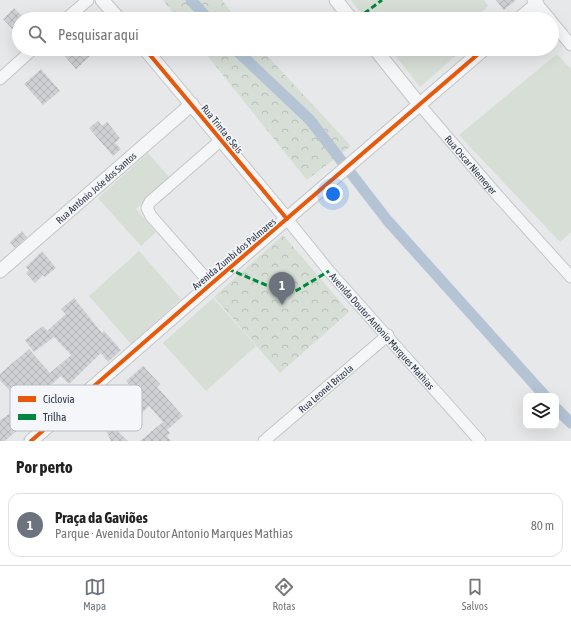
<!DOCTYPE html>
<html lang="pt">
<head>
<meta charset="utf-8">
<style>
	:root { --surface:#fff; --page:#f6f6f6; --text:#222; --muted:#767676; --line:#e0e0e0; --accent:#6c737f }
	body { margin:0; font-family:"Asap Condensed",sans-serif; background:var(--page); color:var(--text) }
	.controls { position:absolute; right:12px; bottom:12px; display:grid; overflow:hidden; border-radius:8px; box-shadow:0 4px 16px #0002 }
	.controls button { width:36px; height:36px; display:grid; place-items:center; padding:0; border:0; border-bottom:1px solid var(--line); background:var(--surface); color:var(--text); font:20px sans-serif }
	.you { position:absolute; left:333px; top:194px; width:14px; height:14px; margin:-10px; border:3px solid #fff; border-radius:50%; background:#1a73e8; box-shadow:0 0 0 6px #1a73e833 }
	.badge { display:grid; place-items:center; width:26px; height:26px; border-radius:50%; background:var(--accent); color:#fff; font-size:13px; font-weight:700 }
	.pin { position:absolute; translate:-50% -33px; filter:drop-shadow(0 1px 2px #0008) }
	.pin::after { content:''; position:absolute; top:21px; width:14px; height:12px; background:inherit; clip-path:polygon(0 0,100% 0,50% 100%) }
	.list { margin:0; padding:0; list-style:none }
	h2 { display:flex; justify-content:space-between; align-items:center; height:52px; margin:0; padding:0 16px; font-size:17px }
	h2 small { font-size:13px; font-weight:400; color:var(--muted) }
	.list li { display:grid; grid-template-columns:26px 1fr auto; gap:12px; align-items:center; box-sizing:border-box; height:64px; margin:0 8px 8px; padding:0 8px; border:1px solid var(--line); border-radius:12px }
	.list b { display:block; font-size:15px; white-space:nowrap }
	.list p { margin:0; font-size:13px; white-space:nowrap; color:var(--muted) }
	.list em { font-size:13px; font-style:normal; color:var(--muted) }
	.icon { flex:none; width:22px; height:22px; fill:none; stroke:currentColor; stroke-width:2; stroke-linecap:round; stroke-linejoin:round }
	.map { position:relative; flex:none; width:571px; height:441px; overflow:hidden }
	.search { position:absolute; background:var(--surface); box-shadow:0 4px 16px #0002; left:12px; right:12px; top:12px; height:44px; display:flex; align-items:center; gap:10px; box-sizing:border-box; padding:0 14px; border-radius:22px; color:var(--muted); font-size:15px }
	.sheet { height:124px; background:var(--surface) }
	nav { display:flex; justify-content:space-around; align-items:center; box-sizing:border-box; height:56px; border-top:1px solid var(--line); background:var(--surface); font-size:11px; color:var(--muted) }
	nav a { display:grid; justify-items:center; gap:2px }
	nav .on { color:var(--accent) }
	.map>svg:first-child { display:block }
	.grass { fill:#d6ded6 }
	.forest { fill:url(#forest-crowns) }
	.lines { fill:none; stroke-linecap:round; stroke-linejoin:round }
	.canal { stroke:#b4c4d5; stroke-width:11 }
	.building { fill:url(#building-cross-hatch) }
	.minor-casing { stroke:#c4c6c8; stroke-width:13 }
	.tertiary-casing { stroke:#c4c6c8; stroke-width:15 }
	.minor { stroke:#f5f6f7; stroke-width:11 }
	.tertiary { stroke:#f5f6f7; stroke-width:13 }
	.quiet { stroke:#00873e; stroke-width:3; stroke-dasharray:6 3; stroke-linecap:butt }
	.cycleway-casing { stroke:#f4f6f9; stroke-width:6 }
	.cycleway { stroke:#e8590c; stroke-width:4 }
	.labels { text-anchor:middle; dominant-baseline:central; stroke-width:3.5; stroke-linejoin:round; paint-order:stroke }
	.street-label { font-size:10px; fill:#2b3445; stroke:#f4f6f9 }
	.key { fill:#f4f6f9; stroke:#b8bcc3; stroke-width:1 }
	.key-label { font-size:11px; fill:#2b3445 }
</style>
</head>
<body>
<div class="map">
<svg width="571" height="441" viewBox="0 0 571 441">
	<defs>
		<pattern id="forest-crowns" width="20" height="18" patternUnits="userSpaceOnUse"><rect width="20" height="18" fill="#d6ded6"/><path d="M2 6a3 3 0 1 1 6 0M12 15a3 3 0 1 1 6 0" fill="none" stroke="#b8bfb9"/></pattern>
		<pattern id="building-cross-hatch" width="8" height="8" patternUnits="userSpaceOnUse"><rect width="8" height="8" fill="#ced0d3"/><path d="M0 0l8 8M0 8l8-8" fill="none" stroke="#b1b3b6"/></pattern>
	</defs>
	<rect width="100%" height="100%" fill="#e6e8ea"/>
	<!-- grass -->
	<path class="grass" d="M351,0H484L488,6L474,19H366Z
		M390,49H455L458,54L420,87Z
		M557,54L571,69V232L560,242L459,135Z
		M148,153L169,177L136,209L156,232L141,246L98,198Z
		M139,251L181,299L131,344L89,296Z
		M213,298L256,346L206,391L163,343Z"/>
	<!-- forest -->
	<path class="forest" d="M163,0H222L237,19H178Z
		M202,49H261L351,146L307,180Z
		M283,235L349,312L280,373L214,297Z"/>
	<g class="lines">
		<!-- canal -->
		<path class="canal" d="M191,0L208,19
			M235,49L310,120L387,220L545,396
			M556,408L571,423"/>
	</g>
	<!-- building -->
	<path class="building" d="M496,0H516L504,10Z
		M14,8L25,19H19V36L3,19Z
		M67,49H98L76,69L62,53Z
		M41,69L60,91L43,105L24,84Z
		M98,121L102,126L107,122L120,138L115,143L121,149L113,156L89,128Z
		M22,231L27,237L15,248L10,242Z
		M42,251L56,268L45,277L43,275L35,283L26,273L29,270L26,267Z
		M74,298L102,333L104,331L121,350L108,362L101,353L69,384L61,376L36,398L44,407L5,441H0V420L23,405L0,380V374L29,349L50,373L71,355L54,337L34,352L25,340L43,326L47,331L66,314L61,309Z
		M143,366L160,384L157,387L183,416L167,430L170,433L167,436L171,441H140L163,422L149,406L134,421L119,405L134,390L126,381Z
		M97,411L128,441H111Z"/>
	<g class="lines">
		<defs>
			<g id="minor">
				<path d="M537,4L550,19"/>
				<path d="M66,19L88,0"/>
				<path d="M552,22L571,45"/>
				<path d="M0,79L33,49"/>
				<path id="s1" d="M419,104L498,196L571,277"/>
				<path id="s2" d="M287,219L329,271L480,441"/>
				<path d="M211,284L151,216L147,208L150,202L221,140"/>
				<path id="s3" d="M264,441L388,335"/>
			</g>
			<g id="tertiary">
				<path d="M102,0L119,19"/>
				<path d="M336,0L351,19"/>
				<path d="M519,19L537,4L534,0"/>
				<path d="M145,49L287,219"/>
				<path d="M375,49L419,104"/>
				<path id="s4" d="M0,271L192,104"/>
				<path d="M31,441L211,284L484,49"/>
			</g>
		</defs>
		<!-- minor casing -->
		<use href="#minor" class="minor-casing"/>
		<!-- tertiary casing -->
		<use href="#tertiary" class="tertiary-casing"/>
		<!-- minor -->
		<use href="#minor" class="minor"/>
		<!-- tertiary -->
		<use href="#tertiary" class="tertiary"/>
		<!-- quiet -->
		<path class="quiet" d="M357,19L382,0
			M228,269L266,285L294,292L329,271"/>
		<defs>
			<path id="cycleway" d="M145,49L287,219
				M31,441L211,284L484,49"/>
		</defs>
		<!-- cycleway casing -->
		<use href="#cycleway" class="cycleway-casing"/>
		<!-- cycleway -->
		<use href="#cycleway" class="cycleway"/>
	</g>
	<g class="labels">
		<!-- street labels -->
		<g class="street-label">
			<text transform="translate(222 129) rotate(51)">Rua Trinta e Seis</text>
			<text stroke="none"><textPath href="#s1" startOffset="80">Rua Oscar Niemeyer</textPath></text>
			<text stroke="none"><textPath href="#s4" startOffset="127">Rua Antônio Jośe dos Santos</textPath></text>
			<text transform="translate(234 254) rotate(-40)">Avenida Zumbi dos Palmares</text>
			<text stroke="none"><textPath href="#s2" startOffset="147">Avenida Doutor Antonio Marques Mathias</textPath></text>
			<text stroke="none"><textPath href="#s3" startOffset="81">Rua Leonel Brizola</textPath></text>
		</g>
	</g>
	<!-- legend -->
	<rect x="10" y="385" width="132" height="46" rx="6" class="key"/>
	<rect x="18" y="396" width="18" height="6" fill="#e8590c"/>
	<rect x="18" y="414" width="18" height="6" fill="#00873e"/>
	<g class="key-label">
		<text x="43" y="403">Ciclovia</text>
		<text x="43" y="421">Trilha</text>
	</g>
</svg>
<div class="controls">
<button><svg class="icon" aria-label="layers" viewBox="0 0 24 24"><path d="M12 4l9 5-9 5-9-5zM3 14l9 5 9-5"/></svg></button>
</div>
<div class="you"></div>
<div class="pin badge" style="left:282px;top:305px">1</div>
<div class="search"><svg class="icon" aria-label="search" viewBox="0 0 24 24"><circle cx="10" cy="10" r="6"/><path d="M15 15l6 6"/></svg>Pesquisar aqui</div>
</div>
<section class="sheet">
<h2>Por perto<small></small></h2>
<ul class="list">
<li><span class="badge">1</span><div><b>Praça da Gaviões</b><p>Parque · Avenida Doutor Antonio Marques Mathias</p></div><em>80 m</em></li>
</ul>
</section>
<nav>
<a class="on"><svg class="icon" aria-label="map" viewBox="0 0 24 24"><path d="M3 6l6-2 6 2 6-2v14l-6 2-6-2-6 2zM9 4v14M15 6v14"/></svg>Mapa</a>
<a><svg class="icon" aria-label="directions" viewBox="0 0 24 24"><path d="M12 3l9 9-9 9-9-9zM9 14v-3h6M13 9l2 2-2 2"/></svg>Rotas</a>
<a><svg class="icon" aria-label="saved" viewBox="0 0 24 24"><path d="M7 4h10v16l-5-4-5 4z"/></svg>Salvos</a>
</nav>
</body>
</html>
